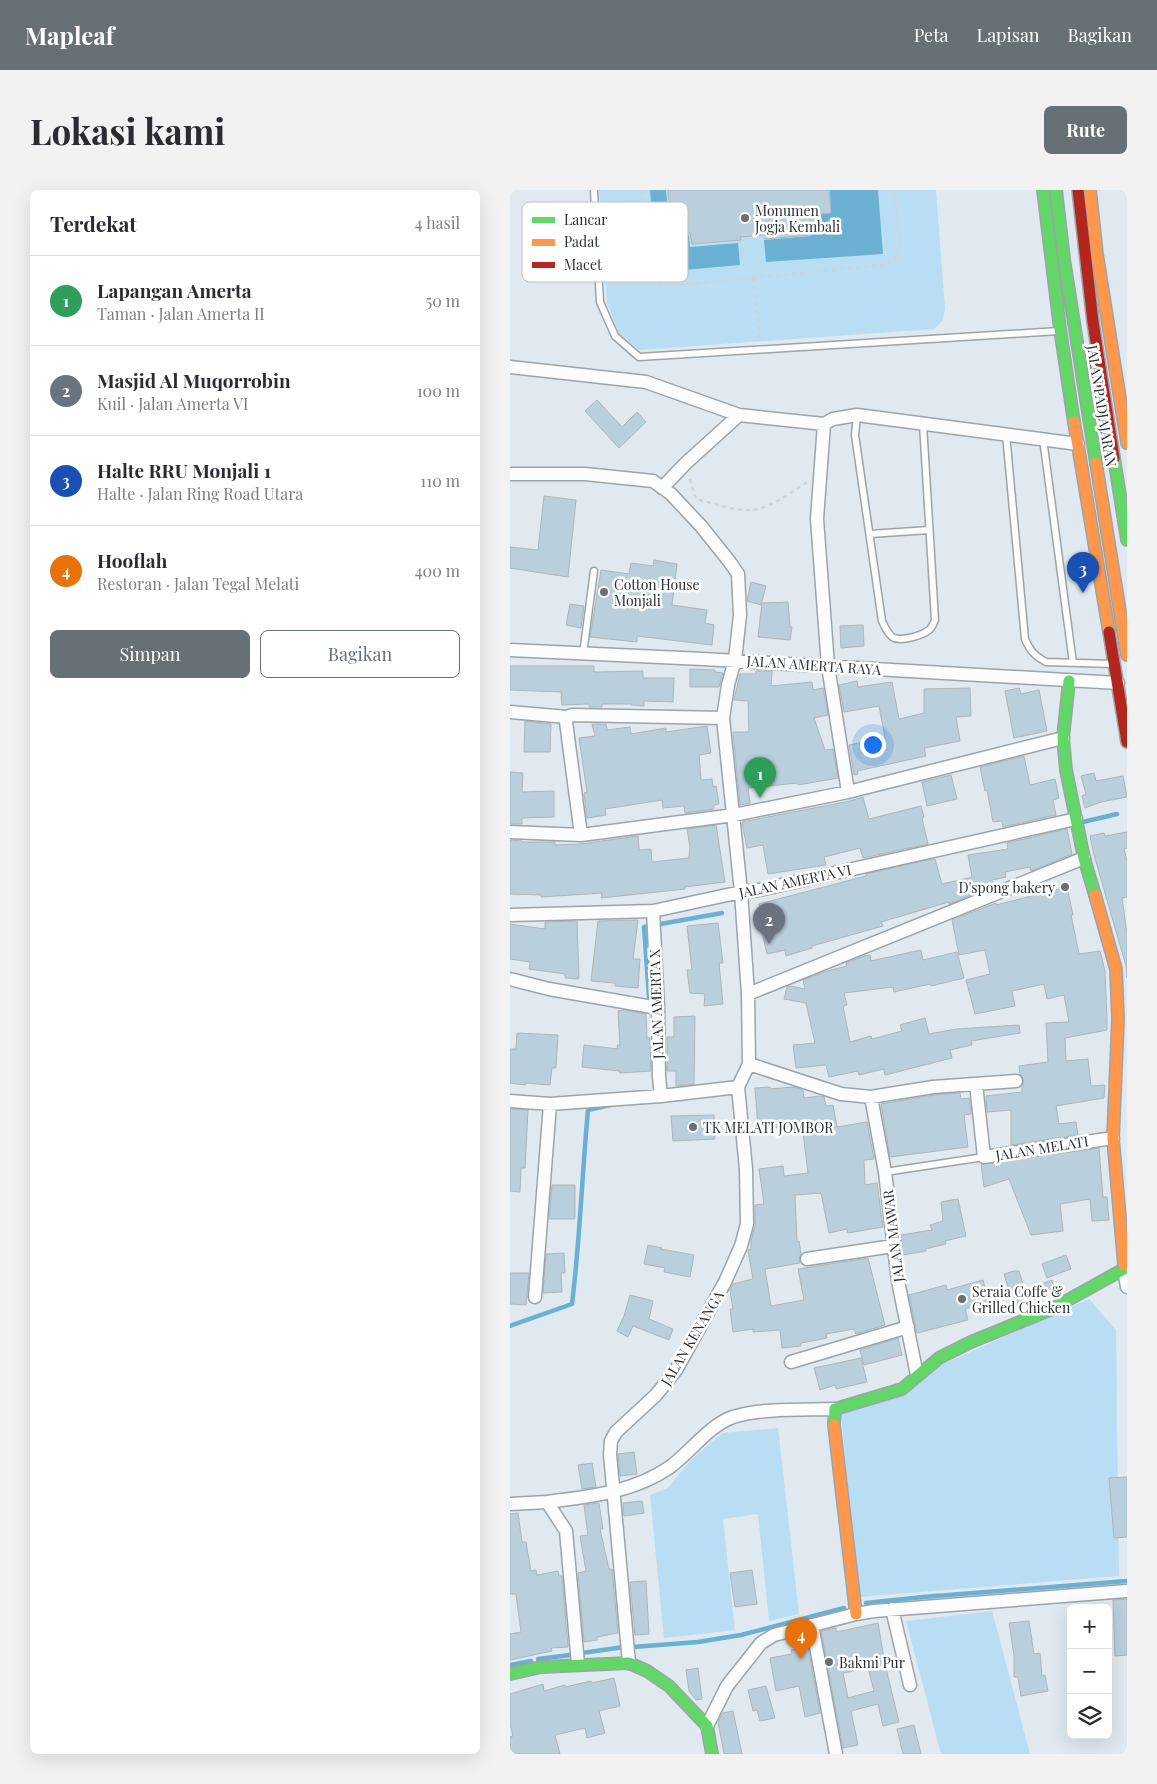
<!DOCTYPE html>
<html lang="id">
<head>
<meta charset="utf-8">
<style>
	:root { --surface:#fff; --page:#f2f2f3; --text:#2b2b33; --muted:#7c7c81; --line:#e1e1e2; --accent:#677075 }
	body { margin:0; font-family:"Playfair Display",serif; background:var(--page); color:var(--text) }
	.controls { position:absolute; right:15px; bottom:15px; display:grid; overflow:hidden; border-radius:8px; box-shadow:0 5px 20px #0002 }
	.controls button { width:45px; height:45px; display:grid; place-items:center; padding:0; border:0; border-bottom:1px solid var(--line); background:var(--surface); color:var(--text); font:25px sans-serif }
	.you { position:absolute; left:362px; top:554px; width:18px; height:18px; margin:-12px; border:4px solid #fff; border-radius:50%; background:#1a73e8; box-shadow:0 0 0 8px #1a73e833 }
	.badge { display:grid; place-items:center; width:32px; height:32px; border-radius:50%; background:var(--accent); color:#fff; font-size:16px; font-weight:700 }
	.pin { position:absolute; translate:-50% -41px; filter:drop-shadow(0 1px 2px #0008) }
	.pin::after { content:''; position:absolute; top:26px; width:18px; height:15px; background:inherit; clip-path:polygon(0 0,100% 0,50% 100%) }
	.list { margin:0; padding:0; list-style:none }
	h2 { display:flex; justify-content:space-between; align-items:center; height:65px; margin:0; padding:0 20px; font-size:21px }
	h2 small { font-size:16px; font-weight:400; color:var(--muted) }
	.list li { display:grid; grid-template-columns:32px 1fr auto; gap:15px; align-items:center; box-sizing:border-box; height:90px; padding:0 20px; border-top:1px solid var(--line) }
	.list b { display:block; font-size:19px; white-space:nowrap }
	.list p { margin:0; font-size:16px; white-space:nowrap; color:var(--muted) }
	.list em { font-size:16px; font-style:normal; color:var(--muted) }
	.actions { display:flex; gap:10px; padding:15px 20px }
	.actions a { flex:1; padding:11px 0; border:1px solid var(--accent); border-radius:8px; text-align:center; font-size:18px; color:var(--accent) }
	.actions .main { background:var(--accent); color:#fff }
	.icon { flex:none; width:28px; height:28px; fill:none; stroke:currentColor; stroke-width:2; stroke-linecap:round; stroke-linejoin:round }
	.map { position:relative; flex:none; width:617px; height:1564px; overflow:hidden; border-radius:8px }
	header { display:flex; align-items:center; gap:30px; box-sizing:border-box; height:70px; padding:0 25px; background:var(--accent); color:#fff }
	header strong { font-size:24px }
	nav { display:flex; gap:28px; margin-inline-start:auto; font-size:18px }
	.intro { display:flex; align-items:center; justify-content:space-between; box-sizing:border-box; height:120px; padding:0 30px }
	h1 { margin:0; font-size:35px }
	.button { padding:12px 22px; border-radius:8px; background:var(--accent); color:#fff; font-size:18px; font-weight:700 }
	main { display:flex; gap:30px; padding:0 30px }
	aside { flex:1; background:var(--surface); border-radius:8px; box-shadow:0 5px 20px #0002 }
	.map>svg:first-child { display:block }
	.green { fill:#b9def3 }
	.water { fill:#69b0d2 }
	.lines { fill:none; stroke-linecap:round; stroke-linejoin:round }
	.stream { stroke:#69b0d2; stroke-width:4.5 }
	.building { fill:#b9cfdb; stroke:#aeb5ba; fill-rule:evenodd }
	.lane-casing { stroke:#9ca4a9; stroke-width:9 }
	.street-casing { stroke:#9ca4a9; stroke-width:15 }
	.fast-casing { stroke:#9ca4a9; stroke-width:14 }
	.slow-casing { stroke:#9ca4a9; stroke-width:14 }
	.jam-casing { stroke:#9ca4a9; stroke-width:14 }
	.path { stroke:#d0d3d5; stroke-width:2.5; stroke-dasharray:4 4; stroke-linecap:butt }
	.lane { stroke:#fafcfd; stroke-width:6 }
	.street { stroke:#fafcfd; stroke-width:12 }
	.fast { stroke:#63d668; stroke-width:11 }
	.slow { stroke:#ff974d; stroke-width:11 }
	.jam { stroke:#b3261e; stroke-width:11 }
	.poi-dot { fill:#677075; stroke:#fff; stroke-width:2 }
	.labels { text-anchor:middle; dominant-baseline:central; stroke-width:5; stroke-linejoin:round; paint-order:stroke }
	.poi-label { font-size:14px; fill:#272f33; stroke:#fff; text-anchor:start }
	.street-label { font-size:14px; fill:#272f33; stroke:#fff }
	.key { fill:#fff; stroke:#bec1c2; stroke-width:1 }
	.key-label { font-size:14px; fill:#272f33 }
</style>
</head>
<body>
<header>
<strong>Mapleaf</strong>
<nav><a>Peta</a><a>Lapisan</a><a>Bagikan</a></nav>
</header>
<div class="intro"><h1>Lokasi kami</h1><a class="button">Rute</a></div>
<main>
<aside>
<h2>Terdekat<small>4 hasil</small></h2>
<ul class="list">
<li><span class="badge" style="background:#2e9e5b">1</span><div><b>Lapangan Amerta</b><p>Taman · Jalan Amerta II</p></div><em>50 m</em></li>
<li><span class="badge" style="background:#6b7280">2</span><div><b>Masjid Al Muqorrobin</b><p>Kuil · Jalan Amerta VI</p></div><em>100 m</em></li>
<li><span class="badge" style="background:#1a4fb4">3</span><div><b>Halte RRU Monjali 1</b><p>Halte · Jalan Ring Road Utara</p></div><em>110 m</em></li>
<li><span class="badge" style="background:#e8710a">4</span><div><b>Hooflah</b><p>Restoran · Jalan Tegal Melati</p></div><em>400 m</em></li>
</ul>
<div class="actions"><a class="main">Simpan</a><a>Bagikan</a></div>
</aside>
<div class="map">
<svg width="617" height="1564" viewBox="0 0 617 1564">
	<rect width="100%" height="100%" fill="#dfe9ef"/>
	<!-- green -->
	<path class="green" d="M89,0H426L435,119L433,130L424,139L129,160L108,142L97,112Z
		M579,1109L606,1140L609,1386L349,1407L331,1224L429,1176Z
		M268,1238L289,1424L259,1431L248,1324L213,1329L225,1440L154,1448L140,1305L158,1298L180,1271L212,1243Z
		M482,1421L520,1564H431L396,1431Z"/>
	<!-- water -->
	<path class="water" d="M140,0H156L159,36L167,35L170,47L179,45L180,57L228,53L230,75L152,82L147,26H142Z
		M320,0H368L373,64L256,72L254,50L301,46V36L311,35V24L321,23Z"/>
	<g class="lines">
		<!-- stream -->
		<path class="stream" d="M573,632L607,624
			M139,807L134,737L212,723
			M0,1136L62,1114C70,1050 72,984 78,920L100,915
			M356,1413L413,1407L617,1391
			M123,1457L188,1452L231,1445L334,1418
			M72,1463L114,1457
			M28,1469L60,1465
			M0,1475L21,1471"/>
	</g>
	<!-- building -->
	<path class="building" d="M158,0H319L321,23L310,24V34L300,35L301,45L255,49V45L230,47L231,50L182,54L180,43L172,44L169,33L161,35Z
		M87,210L112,237L127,222L136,232L109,258L75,221Z
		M34,306L66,310L58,387L0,378V357L28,360Z
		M144,370L167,374L162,415L197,420L195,433L204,435L202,455L127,446V452L80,447L91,380L119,384L121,373L143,376Z
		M241,392L256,396L251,415L237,411Z
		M278,412L280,437H282L280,450L248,447L252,413Z
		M60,414L74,416L71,438L56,435Z
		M353,435L354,456L331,458L330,436Z
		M0,476H84V482L133,481V488H164L163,512L134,511V516L121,515V514H92V517H79V514L52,515L51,502L0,500Z
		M180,479L205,480V482L213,483L209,497H180Z
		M246,481H262L261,496L302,492L303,500L313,498L318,525L304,528L315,560L323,559L328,588L288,595V593L238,598L240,613L230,615L223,542H239L238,511L224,510L230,484H246Z
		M347,491L348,497L382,492L389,529L414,523V499L460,498L461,526L446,527L450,551L414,558L416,566L347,581L348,584L344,585L339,555L375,548L369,516L334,522L329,495Z
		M509,498L511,504L529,500L537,541L504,548L495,501Z
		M15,531L41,534L40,562H14Z
		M82,534H96L97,540L120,537L121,544L156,538V542L197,536L201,563L189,565L191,590L202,589L203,597L206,596L209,614L204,615V619L175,623L174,616L153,618L152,610L95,619L96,625L77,628L74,603L77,602L69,548L85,546Z
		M514,566L520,595L545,589L549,608L543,610L546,625L493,637L492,631L483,632L477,600L475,601L470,577Z
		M0,582L13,583L12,602L44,601V627L12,628V634H0Z
		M584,583L586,591L613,586L617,607L591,612L575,618L572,606L576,604L571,586Z
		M441,585L447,609L417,616L412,592Z
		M353,607L359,629L411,616L414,627L412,628L418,654L353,668L350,658L314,667L316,675L258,684L253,655L237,658L232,632L340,611Z
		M206,635L215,692L175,697V699L91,708L92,703L31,707V705L0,704V650L12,651V652H45V655L70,654L128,646L129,660L141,659L142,672L179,668L180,657L177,639Z
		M557,639L562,664L521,681L520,677L495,682L496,687L482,690L483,696L439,714V712L371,732L373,736L302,756V758L276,766L275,760L257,764L252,742L256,741L249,714L356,686V684L422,669H425L432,694L462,687L458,665L498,659L497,653Z
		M617,642V658L614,659L617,671V707L612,708L617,744V788L616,776L584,665L580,646L594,643L595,646Z
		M557,697L563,725H561L569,764L590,761L595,781L597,829V840L555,848L556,871L578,869L581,896L595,895L594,908L546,916L549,934L566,932L568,945L501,955V920L477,922L476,906L512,902V897L514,890L510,884L509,876L538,872L536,833L559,832L554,805L537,809L534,794L502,801L505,816L465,824L456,790L480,784L475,760L449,765L442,730L486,713V715Z
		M128,730L123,769H130L128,798L105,796V793L81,791L88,731Z
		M67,731L69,789L55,788V784L19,779L20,772L0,769V734L35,739V732Z
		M208,733L213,773H209L213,814L194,816L195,804L180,803L177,780H182L177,736Z
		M411,760L413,770L447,762L454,788L421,796L420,794L384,802L383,797L334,803L337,815L333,816L340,852L361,846L362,849L392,841L390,835L415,828L419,844L446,839L509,835L510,843L461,851L462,855L440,860L442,868L375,885L374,879L349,885L348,881L319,887L316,875L286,878L283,855L305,853L296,813L274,809L277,797L280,796L295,799L293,790L314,782L337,776L336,773L354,766L360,765L361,771Z
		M114,820L136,824L137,848H140L141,881L110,883L109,881L72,877L74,855L108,859L107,855H110L108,821Z
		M185,826L184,894L166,896V881H157V847H164V827Z
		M7,843L48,845L46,878H42L40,895L16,893L15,895L0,893V859H6Z
		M260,897V899L283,897L293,900L294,908L310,906L314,907L316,916L323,915L327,937L357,932L364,969L354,970L355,995L367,993L373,1037L338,1043L337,1039L319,1043L311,1003L285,1005L287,1052L289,1051L291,1063L289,1070L290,1073L255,1079L261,1116L294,1110L288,1079L358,1068L375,1135L346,1144L344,1139L316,1144L317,1148L291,1153V1156L272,1158L270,1140L243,1142V1139L223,1142L220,1119H223L220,1101L223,1094L243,1089L238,1060L241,1059V1051L245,1036V1015L254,1014L249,979L273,976L274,986L298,983L292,935L248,939L245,898Z
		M450,903L451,909L459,908L461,924L454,925L458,957L380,967L371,914L424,905Z
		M0,919L18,920L15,978H11L10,1002L0,1001Z
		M204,925L205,949L163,951L161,926Z
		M589,958L593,1007H597L599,1030L582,1031L580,1009L550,1014L553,1041L521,1045L499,989L474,997L471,974Z
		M42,995H65V1029H39Z
		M448,1009L456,1046L435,1051L436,1054L415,1059L416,1061L393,1065L391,1045L422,1040L420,1035L433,1031L431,1012Z
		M138,1055L152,1058L151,1059L184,1065L180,1087L154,1082L155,1078L134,1074Z
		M54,1063L55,1083H51L52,1102L33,1103L36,1064Z
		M556,1065L561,1079L537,1088L532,1074Z
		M504,1081H509L515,1100L542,1090L546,1102L504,1117L494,1084Z
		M0,1083H19L16,1115L0,1114Z
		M473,1090L479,1113L455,1119L458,1130L407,1143L399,1105L436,1095L437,1100Z
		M120,1105L143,1111L139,1129L163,1139L159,1150L123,1136L118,1147L107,1141L114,1126Z
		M388,1148L392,1165L354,1175L350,1160Z
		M351,1168L357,1192L326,1199L325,1195L310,1200L304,1178Z
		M124,1262L127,1284L110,1286L108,1264Z
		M82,1273L86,1297L72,1299L68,1275Z
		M617,1287V1347L604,1348L599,1288Z
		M132,1311L134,1323L114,1326L113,1313Z
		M89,1313L93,1339H90L99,1379H102L108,1443L87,1447V1450L74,1452L68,1383L76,1381L70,1346L78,1345L74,1315Z
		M8,1323L12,1352H16L21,1381L26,1380L27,1385L48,1381L49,1386H52L58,1457L41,1458L42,1461L0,1470V1444L11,1442L6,1404H0V1324Z
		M242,1380L247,1414L225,1417L220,1383Z
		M136,1391L139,1444L125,1445L120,1392Z
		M617,1409V1465L605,1466L603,1410Z
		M519,1431L524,1464L530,1463L532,1486L535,1485L538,1501L511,1506L508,1487H504V1465L499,1433Z
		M368,1433L375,1474L389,1532L373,1536L368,1514L341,1521L348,1555L333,1558L311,1441L326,1438L327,1442ZM358,1478L364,1501L338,1508L333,1483Z
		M298,1457L310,1523L295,1527L289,1496L266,1501L260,1468L282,1464L281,1460Z
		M188,1478L192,1509L186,1510L179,1501L176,1480Z
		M104,1488L110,1516L89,1521L95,1543L77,1548L75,1538L45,1545L50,1564H0V1547L3,1546L0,1534V1504L33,1494L34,1501L55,1495V1497L81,1491L82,1493Z
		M256,1496L265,1528L250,1531L247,1520L243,1521L238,1500Z
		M223,1521L232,1564H214L208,1532L213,1523Z
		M404,1535L411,1564H393L387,1539Z"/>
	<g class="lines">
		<defs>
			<path id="lane" d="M84,0L90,112L105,146L129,167L549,141
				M347,225L345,245L372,431C375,437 378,445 384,448C393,451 411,446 419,440C422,438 423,434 425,430L413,234
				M496,244L515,449C520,461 525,466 536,472L604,474
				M533,249L563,473
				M360,344L419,340
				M73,464L84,381
				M375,982L474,967"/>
			<path id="street" d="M0,177L136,192L229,225
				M0,284H75L143,291L161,304L191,336L219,371L228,384L230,425L225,470L218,495L213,528L231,702L238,804L239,874
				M152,298L176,273L229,225L314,234
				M0,460L193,469L608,493
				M0,522L57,527L62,525L213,528
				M57,527L56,532L71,645
				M338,602L318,476L307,329L314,234L323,229L347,225L568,254
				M0,642L71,645L224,625L338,602L553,548
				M143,721L148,818L149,887L151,906
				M0,725L143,721L231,702L249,700L566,629
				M0,789L39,799L148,818
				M238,804L574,668
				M466,894L474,967L603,948
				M361,907L375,982L388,1091L407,1185
				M0,911L40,914L151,906L228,897L239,874L331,904L361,907L423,897L506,891
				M297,1069L383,1056
				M614,1079L617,1097
				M25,1107L40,914
				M281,1172L398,1137
				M37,1312C81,1306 122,1303 160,1277C179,1263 201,1234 223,1227C249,1218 296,1220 325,1219
				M0,1314L37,1312L56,1341L68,1474
				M382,1419L400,1495
				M302,1435L326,1564
				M119,1473L100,1264L101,1251L106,1242L146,1205L166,1180L215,1092L231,1056L237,1034L236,979L228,897
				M197,1536L217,1496L251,1453L264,1445L346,1424L364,1421L617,1401"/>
			<path id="fast" d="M533,0L550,139L564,232
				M546,0L554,69L586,273
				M604,268L617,350
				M559,491L553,548L556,580L574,668L585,705
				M324,1235L325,1219L392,1199L429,1168L461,1152L542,1119L614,1079V1075
				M0,1484L31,1477L119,1473L137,1481L159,1496L197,1536L202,1564"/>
			<path id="slow" d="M580,0L587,64L617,253
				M564,232L599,442
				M586,273L617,465
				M585,705L606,779L608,829L603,948L614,1075
				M324,1235L346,1424"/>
			<path id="jam" d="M568,0L583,132L604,268
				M599,442L617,552"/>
		</defs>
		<!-- lane casing -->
		<use href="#lane" class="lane-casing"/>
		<!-- street casing -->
		<use href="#street" class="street-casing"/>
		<!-- fast casing -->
		<use href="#fast" class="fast-casing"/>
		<!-- slow casing -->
		<use href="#slow" class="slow-casing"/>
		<!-- jam casing -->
		<use href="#jam" class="jam-casing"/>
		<!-- path -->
		<path class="path" d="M132,0L138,81C144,90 148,95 159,96L372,75C377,74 383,72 386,68C393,58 386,13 384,0
			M243,88L250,148
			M180,289L186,309C202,313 224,321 241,320C260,319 282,302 297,292"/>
		<!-- lane -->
		<use href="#lane" class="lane"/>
		<!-- street -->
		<use href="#street" class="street"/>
		<!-- fast -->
		<use href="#fast" class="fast"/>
		<!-- slow -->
		<use href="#slow" class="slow"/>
		<!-- jam -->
		<use href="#jam" class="jam"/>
	</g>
	<!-- markers -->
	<g class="poi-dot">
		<circle cx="235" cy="28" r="5"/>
		<circle cx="94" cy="402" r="5"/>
		<circle cx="555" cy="697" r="5"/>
		<circle cx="183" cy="937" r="5"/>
		<circle cx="452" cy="1109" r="5"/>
		<circle cx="319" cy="1472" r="5"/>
	</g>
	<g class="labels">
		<!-- poi labels -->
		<g class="poi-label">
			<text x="245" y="20">Monumen<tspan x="245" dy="16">Jogja Kembali</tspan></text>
			<text x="104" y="394">Cotton House<tspan x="104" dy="16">Monjali</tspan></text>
			<text x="545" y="697" text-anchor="end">D'spong bakery</text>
			<text x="193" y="937">TK MELATI JOMBOR</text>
			<text x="462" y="1101">Seraia Coffe &amp;<tspan x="462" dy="16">Grilled Chicken</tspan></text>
			<text x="329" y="1472">Bakmi Pur</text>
		</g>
		<!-- street labels -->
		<g class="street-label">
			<text transform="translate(592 216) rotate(81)">JALAN PADJAJARAN</text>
			<text transform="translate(304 475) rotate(4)">JALAN AMERTA RAYA</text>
			<text transform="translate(285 691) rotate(-12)">JALAN AMERTA VI</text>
			<text transform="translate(146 814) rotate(-92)">JALAN AMERTA X</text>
			<text transform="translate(532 958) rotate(-9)">JALAN MELATI</text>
			<text transform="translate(383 1046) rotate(-97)">JALAN MAWAR</text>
			<text transform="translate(182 1148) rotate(-59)">JALAN KENANGA</text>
		</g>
	</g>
	<!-- legend -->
	<rect x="12" y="12" width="166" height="80" rx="8" class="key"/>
	<rect x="22" y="27" width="23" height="6" fill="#63d668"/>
	<rect x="22" y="49" width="23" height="7" fill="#ff974d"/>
	<rect x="22" y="72" width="23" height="6" fill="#b3261e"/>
	<g class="key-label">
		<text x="54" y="35">Lancar</text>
		<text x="54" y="57">Padat</text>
		<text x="54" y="80">Macet</text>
	</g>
</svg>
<div class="controls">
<button>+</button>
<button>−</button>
<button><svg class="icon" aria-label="layers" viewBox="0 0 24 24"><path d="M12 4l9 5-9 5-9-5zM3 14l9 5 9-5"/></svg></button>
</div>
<div class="you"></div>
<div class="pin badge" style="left:250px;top:608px;background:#2e9e5b">1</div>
<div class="pin badge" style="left:259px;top:754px;background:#6b7280">2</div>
<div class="pin badge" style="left:573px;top:403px;background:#1a4fb4">3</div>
<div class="pin badge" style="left:291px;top:1469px;background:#e8710a">4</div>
</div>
</main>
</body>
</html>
